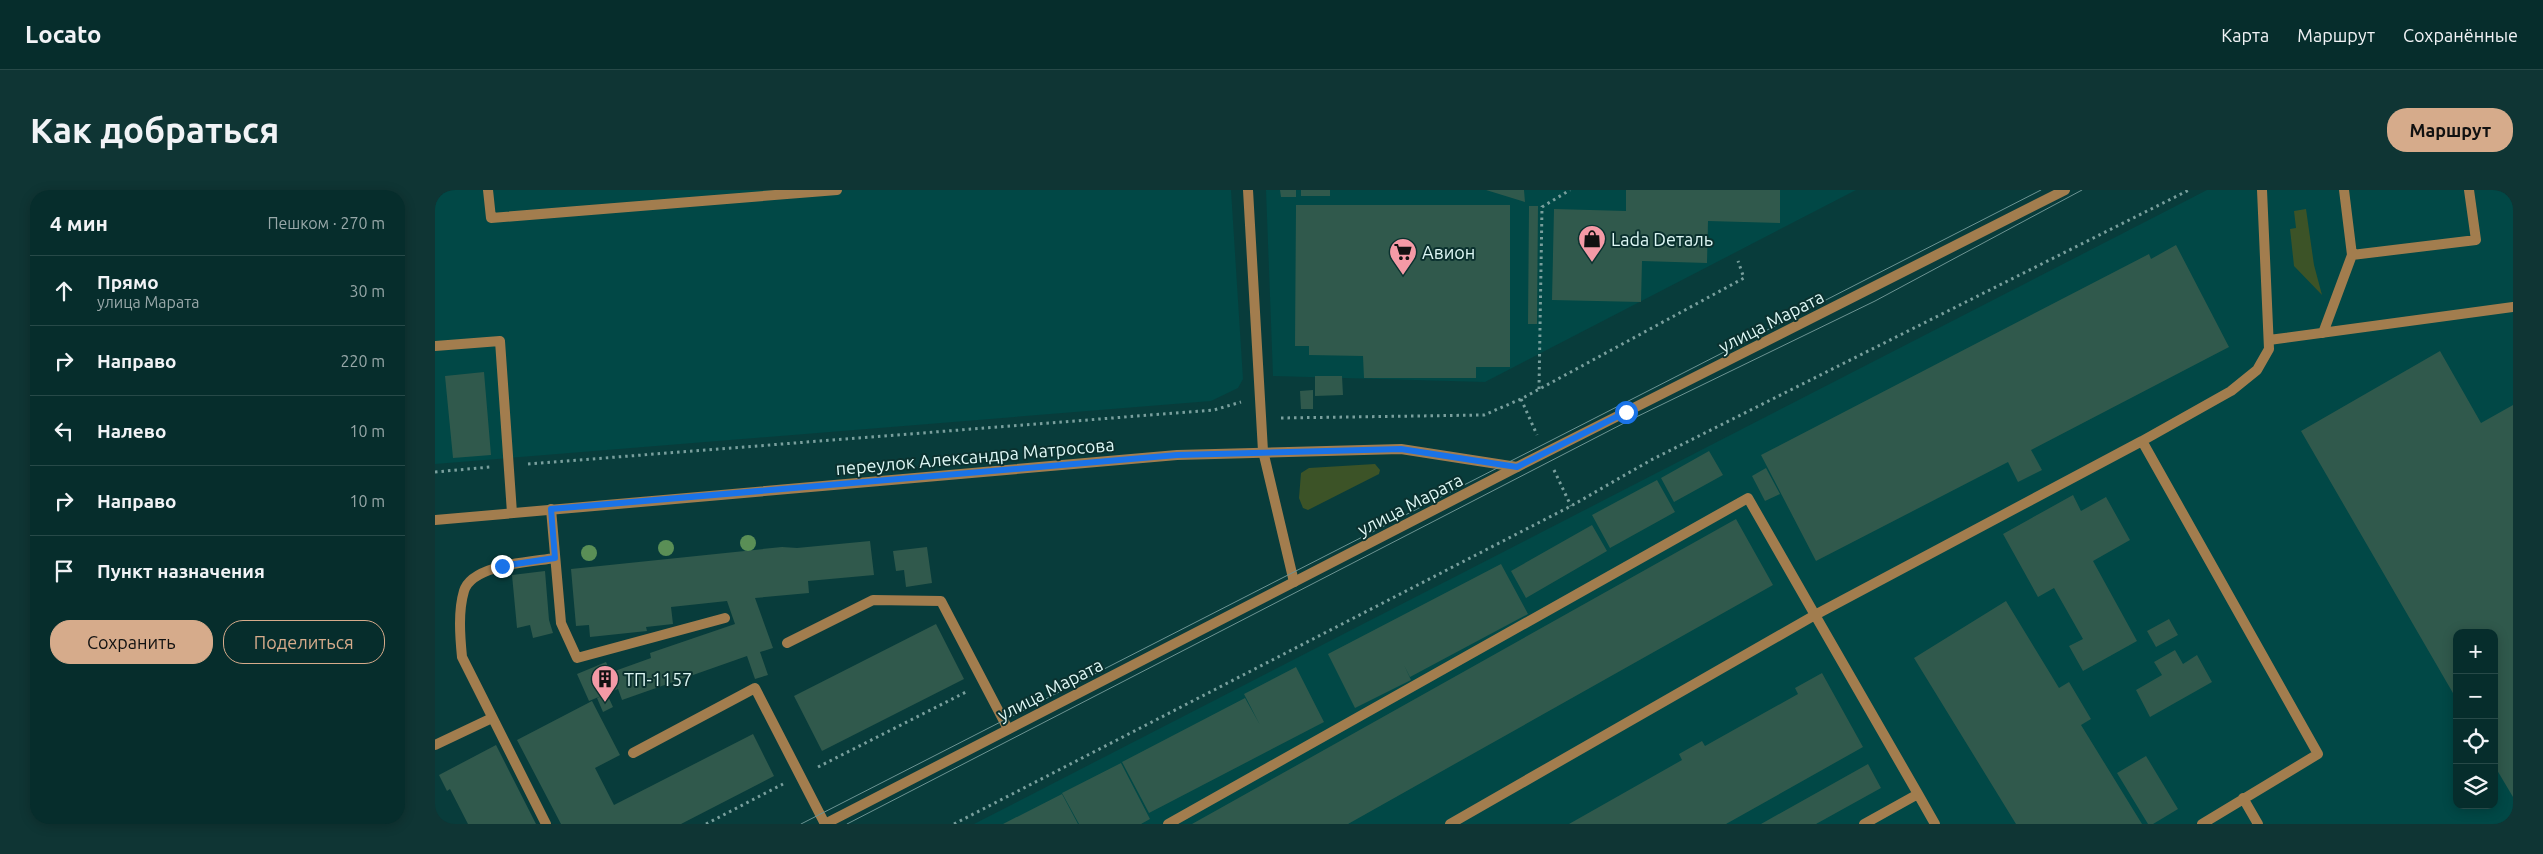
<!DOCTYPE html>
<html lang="ru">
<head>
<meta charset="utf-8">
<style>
	:root { --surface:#062d2c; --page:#0f3534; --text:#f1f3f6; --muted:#98a8a9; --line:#274948; --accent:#d6ab8b }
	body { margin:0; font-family:Ubuntu,sans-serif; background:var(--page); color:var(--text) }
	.controls { position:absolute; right:15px; bottom:15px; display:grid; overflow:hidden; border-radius:10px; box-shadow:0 2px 12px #0003 }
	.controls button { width:45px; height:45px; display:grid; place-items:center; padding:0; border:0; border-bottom:1px solid var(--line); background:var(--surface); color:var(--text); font:25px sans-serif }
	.stop { position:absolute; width:15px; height:15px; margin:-11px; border:4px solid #1a73e8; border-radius:50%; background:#fff }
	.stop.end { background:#1a73e8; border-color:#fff; box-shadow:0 1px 5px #0008 }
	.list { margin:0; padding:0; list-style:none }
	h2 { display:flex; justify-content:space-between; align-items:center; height:65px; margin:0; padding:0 20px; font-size:21px }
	h2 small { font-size:16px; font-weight:400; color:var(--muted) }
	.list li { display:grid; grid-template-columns:32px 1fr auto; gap:15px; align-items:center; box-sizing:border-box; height:70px; padding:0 20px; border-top:1px solid var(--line) }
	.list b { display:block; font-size:19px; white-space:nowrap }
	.list p { margin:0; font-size:16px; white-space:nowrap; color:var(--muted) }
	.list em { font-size:16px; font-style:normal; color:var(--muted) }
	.actions { display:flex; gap:10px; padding:15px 20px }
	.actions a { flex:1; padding:11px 0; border:1px solid var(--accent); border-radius:20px; text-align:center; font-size:18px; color:var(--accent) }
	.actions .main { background:var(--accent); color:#111 }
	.icon { flex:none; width:28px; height:28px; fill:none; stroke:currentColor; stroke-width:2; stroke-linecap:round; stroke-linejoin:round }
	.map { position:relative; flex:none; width:2078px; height:634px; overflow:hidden; border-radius:20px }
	header { display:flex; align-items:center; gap:30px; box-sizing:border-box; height:70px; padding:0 25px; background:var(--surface); border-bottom:1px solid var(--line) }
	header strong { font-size:24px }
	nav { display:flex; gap:28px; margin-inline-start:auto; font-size:18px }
	.intro { display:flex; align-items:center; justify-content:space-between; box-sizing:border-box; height:120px; padding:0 30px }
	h1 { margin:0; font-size:35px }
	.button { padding:12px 22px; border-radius:20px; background:var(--accent); color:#111; font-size:18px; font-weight:700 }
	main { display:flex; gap:30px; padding:0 30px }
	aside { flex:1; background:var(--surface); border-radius:20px; box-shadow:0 2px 12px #0003 }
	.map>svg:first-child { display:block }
	.built { fill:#014846; fill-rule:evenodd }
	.green { fill:#3c5327 }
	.building { fill:#30594c }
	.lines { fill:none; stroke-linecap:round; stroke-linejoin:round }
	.path { stroke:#799f9d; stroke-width:3; stroke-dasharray:2.5 4; stroke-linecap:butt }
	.service { stroke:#a27d4e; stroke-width:10 }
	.minor { stroke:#a27d4e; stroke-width:10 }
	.tertiary { stroke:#a27d4e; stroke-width:10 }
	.tram { stroke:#6d9493; stroke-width:1 }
	.tree { fill:#5a8f56 }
	.route { stroke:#1a73e8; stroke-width:6 }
	.labels { text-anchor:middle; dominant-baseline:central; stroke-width:4; stroke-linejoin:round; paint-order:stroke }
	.poi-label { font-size:18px; fill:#dff8f6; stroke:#0b312f; text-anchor:start }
	.street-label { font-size:18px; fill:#dff8f6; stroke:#0b312f }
</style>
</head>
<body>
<header>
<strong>Locato</strong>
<nav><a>Карта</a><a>Маршрут</a><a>Сохранённые</a></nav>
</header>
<div class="intro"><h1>Как добраться</h1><a class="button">Маршрут</a></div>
<main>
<aside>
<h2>4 мин<small>Пешком · 270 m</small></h2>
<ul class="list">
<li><svg class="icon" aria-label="ahead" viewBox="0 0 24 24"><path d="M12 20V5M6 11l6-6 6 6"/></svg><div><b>Прямо</b><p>улица Марата</p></div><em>30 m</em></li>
<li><svg class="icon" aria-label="right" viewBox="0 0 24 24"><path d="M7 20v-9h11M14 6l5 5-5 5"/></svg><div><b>Направо</b></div><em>220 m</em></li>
<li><svg class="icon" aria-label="left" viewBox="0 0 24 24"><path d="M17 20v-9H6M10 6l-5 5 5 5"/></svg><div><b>Налево</b></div><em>10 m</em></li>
<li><svg class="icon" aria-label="right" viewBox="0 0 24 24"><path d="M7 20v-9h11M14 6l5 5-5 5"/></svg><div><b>Направо</b></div><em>10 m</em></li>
<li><svg class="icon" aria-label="arrive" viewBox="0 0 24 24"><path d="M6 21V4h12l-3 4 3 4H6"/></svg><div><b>Пункт назначения</b></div></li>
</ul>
<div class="actions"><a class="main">Сохранить</a><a>Поделиться</a></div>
</aside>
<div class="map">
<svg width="2078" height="634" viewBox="0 0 2078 634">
	<rect width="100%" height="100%" fill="#083c3b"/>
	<!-- built -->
	<path class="built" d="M0,0H796L808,189L803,198L776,211L0,274Z
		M831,0H1421L1050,192L838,186Z
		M1772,0H2078V634H539ZM2022,443H2059V615H2022Z"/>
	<!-- green -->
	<path class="green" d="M1871,19L1879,75L1887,105L1859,76L1855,39L1861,38L1859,21Z
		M940,274L945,280L944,284L873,320L868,318L864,308L866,283L874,278Z"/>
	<!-- building -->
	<path class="building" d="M845,0H861V7H846Z
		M866,0H895V6H866Z
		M1051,0H1089L1090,12Z
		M1191,0H1345V33L1273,31L1272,73L1207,71L1206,112L1117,110L1119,19L1191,21Z
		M861,15H1075V177H1041V188H929L928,166L874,165V156H860Z
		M1094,16H1103L1102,134H1093Z
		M1741,55L1794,157L1596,260L1607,280L1583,292L1573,272L1381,371L1326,265L1714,64L1716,69Z
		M2005,161L2046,233L2078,215V607L2059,575V443H2022V510L1866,241Z
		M49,182L56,265L18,268L10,186Z
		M880,186H907L908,205L880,206Z
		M878,200V219H866L865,201Z
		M1274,261L1288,285L1239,312L1226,288Z
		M1331,278L1345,304L1330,311L1317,286Z
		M1222,290L1240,322L1175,358L1157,325Z
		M1638,305L1646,321L1671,307L1695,350L1658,371L1702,451L1648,481L1634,456L1648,449L1619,398L1603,407L1568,344Z
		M1301,329L1338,395L913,634H757Z
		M1157,335L1172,361L1091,408L1076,381Z
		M435,351L439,385L373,391L374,403L320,408L338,458L325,462L333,485L320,489L312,466L187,510L177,482L216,468L215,463L300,434L292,411L236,417L238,434L211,437L212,441L155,447L154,435L141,436L136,379L347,357L362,358Z
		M492,357L497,393L471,397L469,380L461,381L458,361Z
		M1066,374L1093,424L975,487L969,475L976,490L920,518L893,464Z
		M110,381L114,430L118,443L98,448L95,435L82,438L77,385Z
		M1571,411L1624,498L1634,492L1656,529L1646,535L1707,634H1581L1479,468Z
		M1734,429L1743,445L1721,457L1712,441Z
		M501,434L529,489L387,561L359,506Z
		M1740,460L1748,474L1762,465L1777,492L1715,527L1701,500L1727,485L1719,472Z
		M171,472L183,499L154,511L142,484Z
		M861,477L889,532L714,623L687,572L810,508L825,535L809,504Z
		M1387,483L1428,557L1291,634H1134L1247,570L1244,564L1267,551L1270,556L1363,504L1360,498Z
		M172,504L178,517L168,522L162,508Z
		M157,511L185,565L160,578L179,615L318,544L339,586L246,634H126L82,550Z
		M61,555L101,634H33L15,599L12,601L4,585Z
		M1711,566L1743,619L1718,634H1713L1682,583Z
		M686,573L715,629L706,634H644L627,603Z
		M1433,574L1446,598L1381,634H1326Z
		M627,604L643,634H568Z"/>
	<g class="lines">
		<!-- path -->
		<path class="path" d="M1104,199L1107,17L1135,0
			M1086,209L1102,245
			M846,228L1049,225L1086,209L1309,88L1303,71
			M93,274L779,220L806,212
			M1119,280L1136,316
			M0,282L55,277
			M383,577L531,502
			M271,634L348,594
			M519,634L1136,316L1216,270L1754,0"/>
		<!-- service -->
		<path class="service" d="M53,0L56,28L402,0
			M813,0L828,261L859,392
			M1917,65L2041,50L2034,0
			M1888,143L1917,65L1909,0
			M1834,150L2078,117
			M0,156L65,151L77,323
			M1707,251L1883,564L1767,634
			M116,319L126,433L142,468L290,428
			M352,453L438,410L506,411L573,539
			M0,555L57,528
			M198,563L320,498L390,634
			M1483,604L1500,634
			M1808,608L1823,634
			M111,634L27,467C25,446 23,421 29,401C37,374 97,372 120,368
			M733,634L1313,308L1380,425L1707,251L1796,201L1822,180L1834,159L1827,0
			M1015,634L1380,425L1483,604L1429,634"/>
		<!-- minor -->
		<path class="minor" d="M0,330L742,265L966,259L1082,277"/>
		<!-- tertiary -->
		<path class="tertiary" d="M390,634L1082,277L1630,0"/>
		<!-- tram -->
		<path class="tram" d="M366,634L1606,0
			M412,634L1195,230L1440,111L1647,0"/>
	</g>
	<!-- trees -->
	<g class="tree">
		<circle cx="313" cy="353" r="8"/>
		<circle cx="231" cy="358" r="8"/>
		<circle cx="154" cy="363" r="8"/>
	</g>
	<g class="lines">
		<!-- route -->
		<path class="route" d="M67,376L120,368L116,319L742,265L966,259L1082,277L1191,222"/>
	</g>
	<!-- icons -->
	<defs>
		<symbol id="shop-pin" viewBox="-11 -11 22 30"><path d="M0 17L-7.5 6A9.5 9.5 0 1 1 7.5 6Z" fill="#f49aa6" stroke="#0b312f"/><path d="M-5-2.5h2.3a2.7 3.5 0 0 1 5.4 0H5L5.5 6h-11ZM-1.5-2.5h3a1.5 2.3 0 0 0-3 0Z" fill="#111"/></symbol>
		<symbol id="supermarket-pin" viewBox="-11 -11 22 30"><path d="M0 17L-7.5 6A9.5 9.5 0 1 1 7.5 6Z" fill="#f49aa6" stroke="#0b312f"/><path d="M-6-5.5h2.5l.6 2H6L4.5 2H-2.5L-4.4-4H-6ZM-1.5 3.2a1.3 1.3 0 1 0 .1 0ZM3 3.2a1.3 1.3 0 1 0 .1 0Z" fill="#111"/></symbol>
		<symbol id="building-pin" viewBox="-11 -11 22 30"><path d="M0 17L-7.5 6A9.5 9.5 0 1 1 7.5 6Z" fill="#f49aa6" stroke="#0b312f"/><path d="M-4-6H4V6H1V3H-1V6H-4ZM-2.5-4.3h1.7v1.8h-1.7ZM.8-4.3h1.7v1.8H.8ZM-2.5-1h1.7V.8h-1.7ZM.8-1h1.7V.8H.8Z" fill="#111"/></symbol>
	</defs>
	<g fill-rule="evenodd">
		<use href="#shop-pin" x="1141" y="33" width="32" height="43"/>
		<use href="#supermarket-pin" x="952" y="46" width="32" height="43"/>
		<use href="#building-pin" x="154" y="473" width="32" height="43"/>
	</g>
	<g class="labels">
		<!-- poi labels -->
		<g class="poi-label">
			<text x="1176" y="49">Lada Dеталь</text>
			<text x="987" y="62">Авион</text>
			<text x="189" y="489">ТП-1157</text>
		</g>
		<!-- street labels -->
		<g class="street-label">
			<text transform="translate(1336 131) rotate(-27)">улица Марата</text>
			<text transform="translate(540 266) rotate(-5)">переулок Александра Матросова</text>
			<text transform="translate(975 314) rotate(-27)">улица Марата</text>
			<text transform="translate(615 499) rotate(-27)">улица Марата</text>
		</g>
	</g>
</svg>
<div class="controls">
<button>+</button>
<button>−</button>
<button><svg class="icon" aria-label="locate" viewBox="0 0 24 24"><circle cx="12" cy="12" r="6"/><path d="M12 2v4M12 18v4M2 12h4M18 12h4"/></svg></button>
<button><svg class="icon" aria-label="layers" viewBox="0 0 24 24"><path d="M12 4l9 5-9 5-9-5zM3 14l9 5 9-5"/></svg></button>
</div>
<div class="stop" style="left:1191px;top:222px"></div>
<div class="stop end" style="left:67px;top:376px"></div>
</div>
</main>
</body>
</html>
